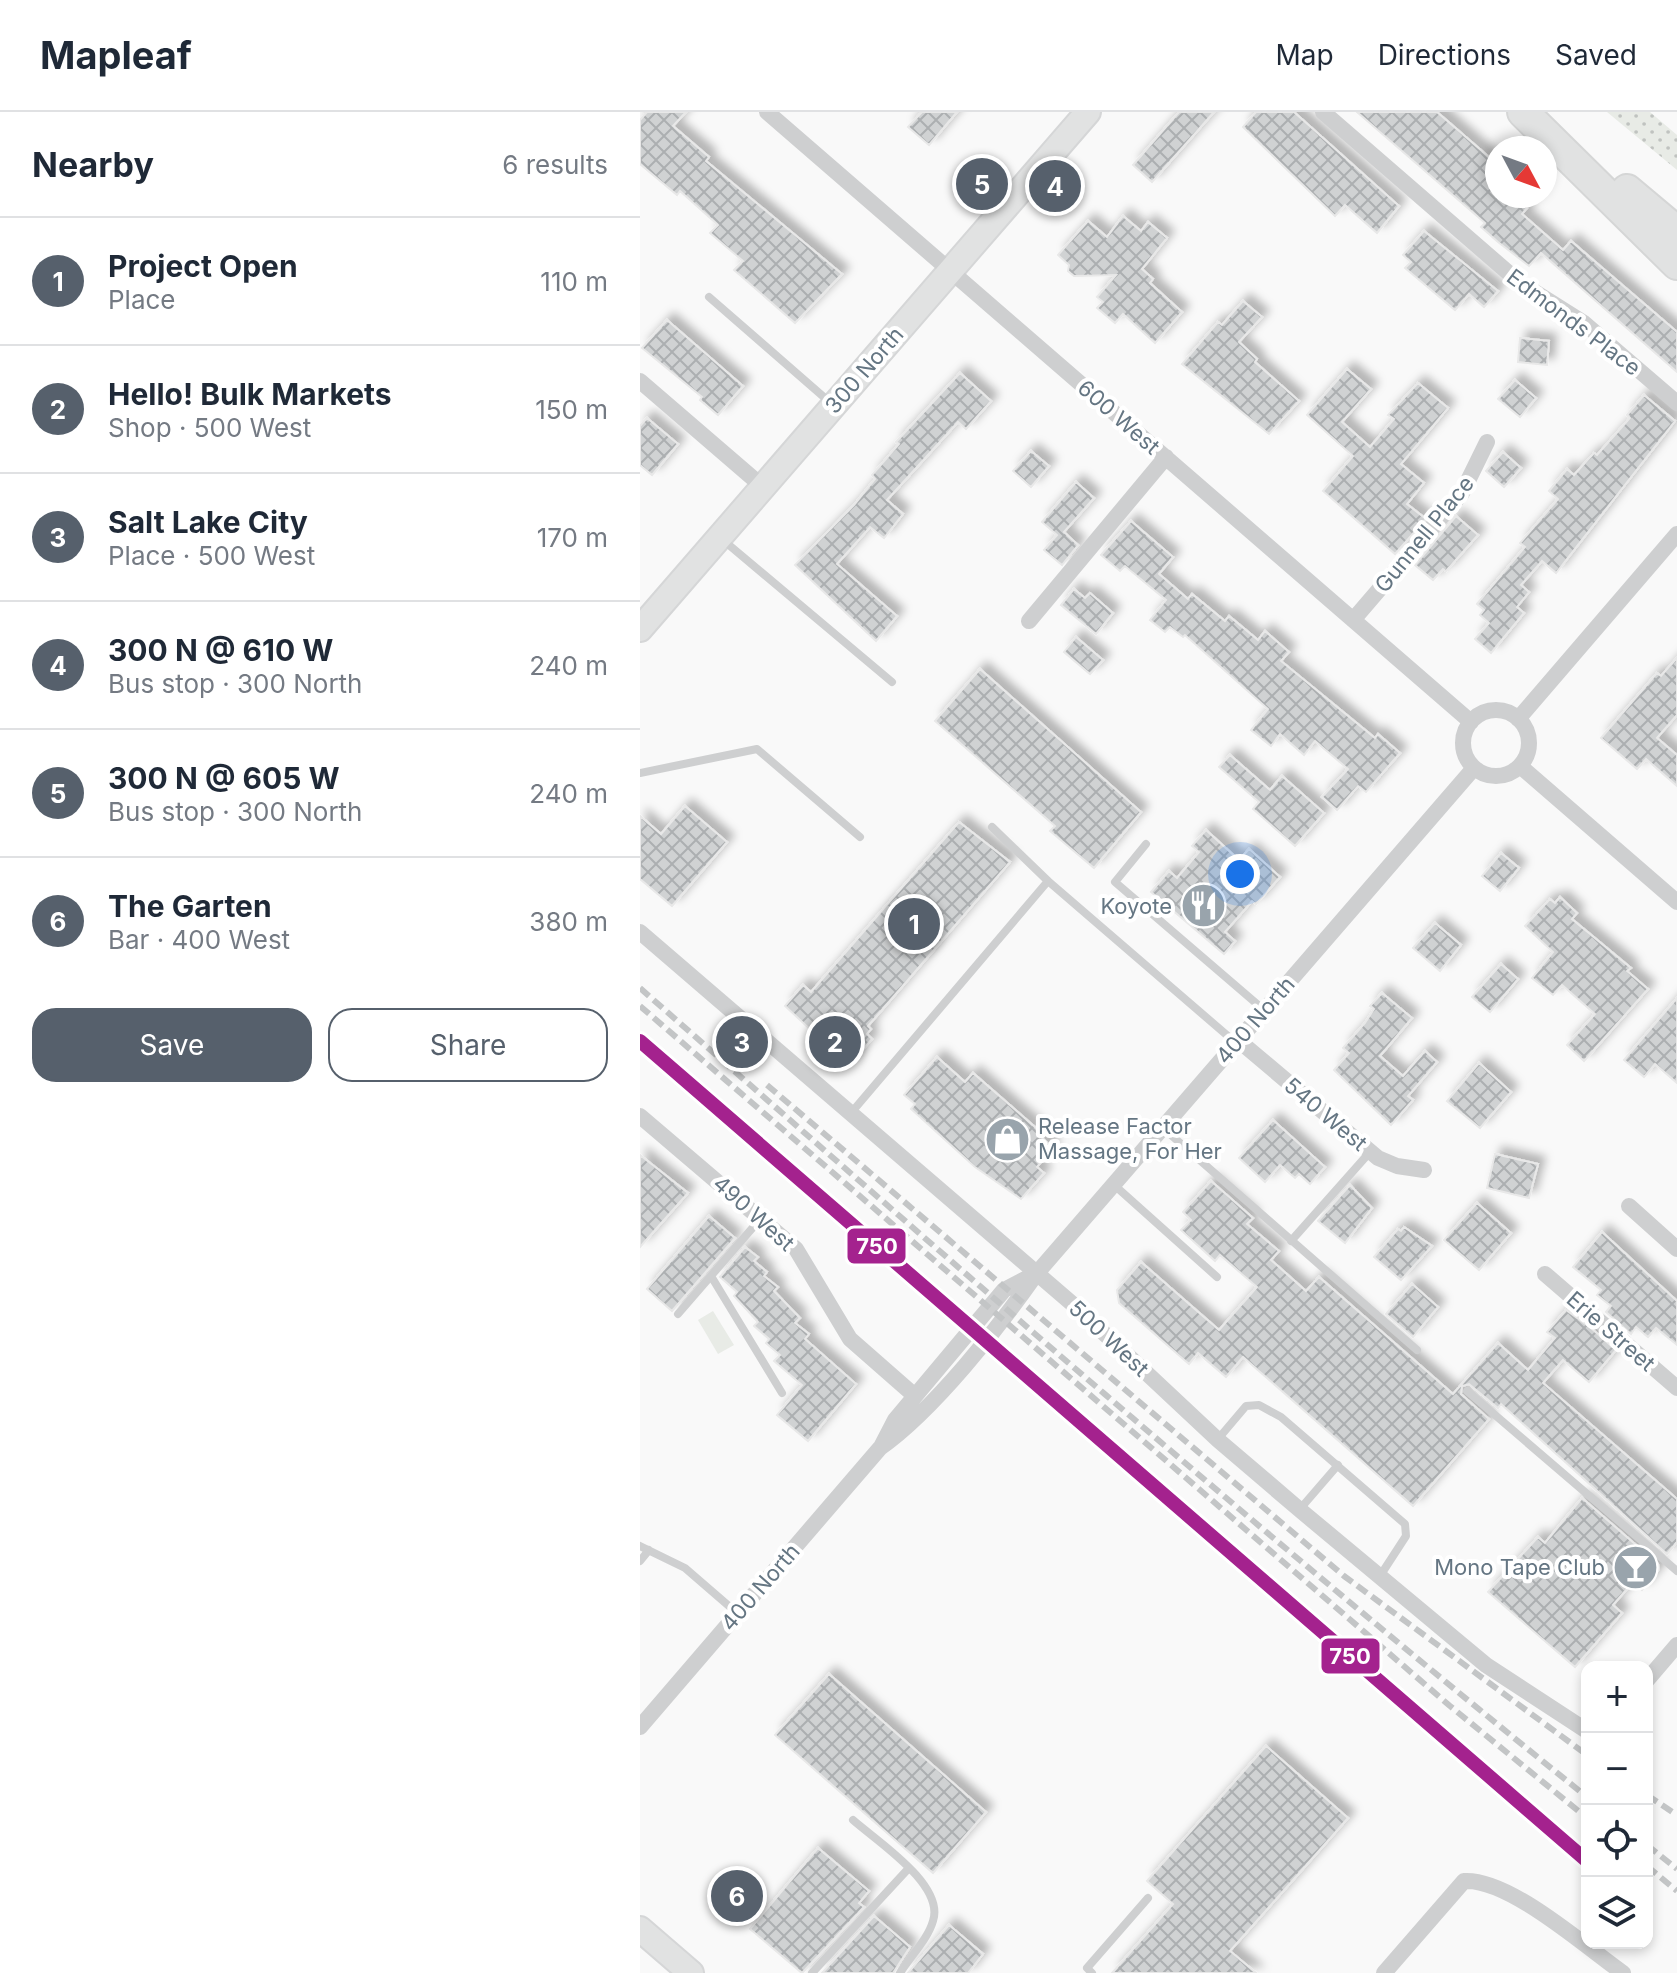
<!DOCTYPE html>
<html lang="en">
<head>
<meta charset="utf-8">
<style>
	:root { --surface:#fff; --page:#f2f2f3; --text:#1f2937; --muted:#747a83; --line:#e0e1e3; --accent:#56606c }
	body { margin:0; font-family:Inter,sans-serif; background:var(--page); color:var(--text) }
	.controls { position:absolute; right:24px; bottom:24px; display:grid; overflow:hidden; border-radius:16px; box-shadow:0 4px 12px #0003 }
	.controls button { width:72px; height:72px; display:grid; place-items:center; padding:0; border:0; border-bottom:2px solid var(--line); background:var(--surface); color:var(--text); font:40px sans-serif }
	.compass { position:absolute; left:845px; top:24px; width:72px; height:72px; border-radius:50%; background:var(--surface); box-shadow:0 4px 12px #0003; rotate:131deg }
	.you { position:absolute; left:600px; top:762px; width:28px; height:28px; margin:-20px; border:6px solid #fff; border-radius:50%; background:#1a73e8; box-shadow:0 0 0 12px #1a73e833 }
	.badge { display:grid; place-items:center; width:52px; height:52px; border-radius:50%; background:var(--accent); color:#fff; font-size:26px; font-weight:700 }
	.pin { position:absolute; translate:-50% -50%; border:4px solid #fff; box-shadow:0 2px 8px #0006 }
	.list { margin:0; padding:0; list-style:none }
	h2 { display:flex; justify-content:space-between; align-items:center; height:104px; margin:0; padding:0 32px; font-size:34px }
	h2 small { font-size:26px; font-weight:400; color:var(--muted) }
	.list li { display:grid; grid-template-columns:52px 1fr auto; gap:24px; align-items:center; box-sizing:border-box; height:128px; padding:0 32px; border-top:2px solid var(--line) }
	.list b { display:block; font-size:30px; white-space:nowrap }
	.list p { margin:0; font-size:26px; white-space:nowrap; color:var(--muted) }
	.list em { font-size:26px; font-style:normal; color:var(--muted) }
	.actions { display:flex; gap:16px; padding:24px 32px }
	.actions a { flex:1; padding:18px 0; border:2px solid var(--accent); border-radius:24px; text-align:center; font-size:28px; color:var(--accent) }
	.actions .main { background:var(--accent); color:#fff }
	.icon { flex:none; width:44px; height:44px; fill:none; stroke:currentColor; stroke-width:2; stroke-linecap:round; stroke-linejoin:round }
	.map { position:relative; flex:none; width:1037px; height:1861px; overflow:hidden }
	header { display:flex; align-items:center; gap:48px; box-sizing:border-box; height:112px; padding:0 40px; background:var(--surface); border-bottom:2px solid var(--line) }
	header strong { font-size:38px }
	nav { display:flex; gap:44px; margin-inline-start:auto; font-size:28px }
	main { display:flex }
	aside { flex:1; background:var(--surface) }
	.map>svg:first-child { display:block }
	.grass { fill:url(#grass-dots) }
	.park { fill:#e8ebe6 }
	.building { fill:url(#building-cross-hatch); stroke:#e8e8e8; stroke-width:2; filter:url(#shadow) }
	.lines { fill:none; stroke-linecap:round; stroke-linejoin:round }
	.secondary-casing { stroke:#d5d6d7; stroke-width:28 }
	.highway-casing { stroke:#d5d6d6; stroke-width:34 }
	.lane { stroke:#cecfd0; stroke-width:8 }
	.street { stroke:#cecfd0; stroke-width:16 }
	.secondary { stroke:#e1e2e2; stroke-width:24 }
	.highway { stroke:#e1e2e2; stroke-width:30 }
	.rail { stroke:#c3c5c6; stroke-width:6; stroke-dasharray:12 6; stroke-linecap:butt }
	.rail-1-casing { stroke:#fff; stroke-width:20 }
	.rail-1 { stroke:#a4228e; stroke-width:14 }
	.labels { text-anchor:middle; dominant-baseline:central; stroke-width:8; stroke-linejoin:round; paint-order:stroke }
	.street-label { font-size:22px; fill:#657683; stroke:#fff }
	.poi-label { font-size:22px; fill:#657683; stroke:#fff; text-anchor:end }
	.line-badge { stroke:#fff; stroke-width:3 }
	.badge-label { font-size:22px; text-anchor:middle; font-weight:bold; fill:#fff }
</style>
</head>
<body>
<header>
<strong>Mapleaf</strong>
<nav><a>Map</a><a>Directions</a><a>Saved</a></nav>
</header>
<main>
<aside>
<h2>Nearby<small>6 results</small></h2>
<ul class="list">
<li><span class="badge">1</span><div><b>Project Open</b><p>Place</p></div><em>110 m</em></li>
<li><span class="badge">2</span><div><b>Hello! Bulk Markets</b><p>Shop · 500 West</p></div><em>150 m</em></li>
<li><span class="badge">3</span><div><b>Salt Lake City</b><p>Place · 500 West</p></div><em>170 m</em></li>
<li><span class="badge">4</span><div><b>300 N @ 610 W</b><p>Bus stop · 300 North</p></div><em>240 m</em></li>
<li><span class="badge">5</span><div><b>300 N @ 605 W</b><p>Bus stop · 300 North</p></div><em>240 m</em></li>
<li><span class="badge">6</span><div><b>The Garten</b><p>Bar · 400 West</p></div><em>380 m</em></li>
</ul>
<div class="actions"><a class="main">Save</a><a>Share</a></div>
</aside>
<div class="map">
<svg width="1037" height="1861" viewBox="0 0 1037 1861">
	<defs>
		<pattern id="grass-dots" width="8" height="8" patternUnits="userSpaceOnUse" patternTransform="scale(2)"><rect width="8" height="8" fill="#e8ebe6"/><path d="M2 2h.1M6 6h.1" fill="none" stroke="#c0c3c0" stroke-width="1.8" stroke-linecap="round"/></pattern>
		<pattern id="building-cross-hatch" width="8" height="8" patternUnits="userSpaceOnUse" patternTransform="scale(2)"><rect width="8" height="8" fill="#d0d2d3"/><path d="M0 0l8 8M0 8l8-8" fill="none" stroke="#acafb1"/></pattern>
		<filter id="shadow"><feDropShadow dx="7" dy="-7" stdDeviation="4" flood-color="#0004"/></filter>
	</defs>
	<rect width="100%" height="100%" fill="#f9f9f9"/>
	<!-- grass -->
	<path class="grass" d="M967,0H1010L1037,23V58Z"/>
	<!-- park -->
	<path class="park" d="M73,1199L94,1233L78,1242L58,1208Z"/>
	<!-- building -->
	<path class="building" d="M7,0H46L33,14L69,45L66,49L202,162L155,211L94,158L103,149L70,121L78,113L40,79L37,83L0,52V8Z
		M282,0H317L289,33L268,15Z
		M539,0H574L512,70L493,53Z
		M616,0H654L759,94L737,121L705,93L695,104L603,15Z
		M717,0H797L857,52V84H873L887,96L882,102L923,138L931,129L1037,220V260L901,141L889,154L858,130L841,115L845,111Z
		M483,104L501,119L508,110L527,126L502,157L513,167L510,171L542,200L515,231L483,202L475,211L457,196L463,190L457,185L476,163L434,164L428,159L429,153L418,143L448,109L467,125Z
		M784,119L858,179L844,195L829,182L815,198L765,156L771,150L763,143Z
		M603,189L622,205L599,230L617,247L615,250L659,289L629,322L542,252L578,210L582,213Z
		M27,208L103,274L78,303L60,288L62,285L2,236Z
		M880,226L909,229L907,253L878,250Z
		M707,257L731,277L702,310L730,335L754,307L748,303L778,271L808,296L761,352L784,371L767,392L786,407L755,442L683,379L713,344L667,303Z
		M320,261L351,289L326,317L318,310L247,388L263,402L244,426L230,415L197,452L257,504L236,529L155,453L214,393L235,367L232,363L259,332L256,330Z
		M875,268L896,286L880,305L858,287Z
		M1004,283L1035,309L916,461L902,449L881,473L889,480L877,495L884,501L851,541L835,527L849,511L840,503L844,498L837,492L885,435L880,431L918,387L909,379L927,357L934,363L954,341L957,343L990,306L987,303Z
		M7,306L38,332L12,363L0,353V314Z
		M391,339L409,354L391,375L373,359Z
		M863,340L881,356L864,375L846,359Z
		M436,370L454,386L424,420L438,433L422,453L404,438L417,423L402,410Z
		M816,404L838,423L806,459L803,457L793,468L775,453Z
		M491,409L533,445L519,462L548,487L552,482L585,509L589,504L618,528L625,519L649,540L641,549L735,626L738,622L760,641L726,680L718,674L697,698L682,685L708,657L675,629L664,643L640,622L631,634L611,618L628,597L545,523L543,525L530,515L525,520L510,508L526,488L485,454L480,459L461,443Z
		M434,477L445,486L450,481L473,501L456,522L421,493Z
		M436,525L463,548L450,562L424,540Z
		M1037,546V603L1017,626L1037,643V674L1006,647L997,657L961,626L1017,561L1021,564Z
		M340,557L501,700L454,756L410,719L415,714L295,609Z
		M590,643L630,678L642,664L684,701L655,734L613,697L619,690L579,655Z
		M45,694L87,730L32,794L0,767V704L21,722Z
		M319,710L370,750L228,914L231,917L227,922L232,927L211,951L202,947L145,894L163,873L171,880Z
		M566,718L599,748L609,737L640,765L616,792L612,789L585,820L595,829L584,842L511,780L529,759L537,766L559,740L552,734Z
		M861,741L879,756L860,779L842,764Z
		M920,785L937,801L932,807L991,856L987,859L1008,877L944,949L927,933L955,902L922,873L913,883L892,866L913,840L885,814L910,787L915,791Z
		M795,811L821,833L800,859L773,836Z
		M861,852L878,867L850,900L832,885Z
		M742,881L772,906L740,944L763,964L785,939L797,950L768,984L773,988L751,1013L694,958L709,941L703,936L725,911L734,897L730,894Z
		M1037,886V971L1015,952L1004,965L984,948Z
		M297,945L325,970L333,961L403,1022L401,1025L413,1036L397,1055L404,1061L381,1087L335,1055L271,997L275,992L264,983Z
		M839,951L871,980L840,1016L807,989Z
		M633,1008L685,1055L670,1072L659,1062L655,1066L640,1053L625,1070L599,1046Z
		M855,1042L898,1052L889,1086L847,1076Z
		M0,1043L48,1081L0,1135Z
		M571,1069L613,1106L607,1112L639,1139L631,1148L666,1179L679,1165L813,1282L858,1231L888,1258L915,1226L907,1220L926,1198L951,1216L976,1238L949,1270L923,1248L903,1271L1037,1387V1430L1027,1442L861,1292L858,1296L829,1272L822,1274L821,1282L849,1307L773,1394L603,1245L586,1265L558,1241L549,1252L479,1191L477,1178L501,1150L579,1218L617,1175L580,1143L575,1149L541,1118L551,1108L543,1100Z
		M710,1073L732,1096L705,1131L678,1109Z
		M837,1091L871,1121L839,1158L804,1128Z
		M69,1104L95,1126L32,1199L7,1177Z
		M764,1115L792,1134L761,1168L734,1145L758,1117L761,1119Z
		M962,1120L1037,1189V1233L1016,1216L1008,1225L996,1215L991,1222L966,1200L971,1194L957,1183L961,1178L933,1155Z
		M105,1135L118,1145L114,1149L127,1160L124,1164L138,1175L134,1179L160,1206L155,1211L169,1222L165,1227L216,1272L168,1329L137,1303L162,1273L134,1249L140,1243L126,1231L129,1227L114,1214L118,1210L94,1184L97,1180L80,1165Z
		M772,1172L798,1195L773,1225L746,1202Z
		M942,1386L1018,1452L1019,1457L1002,1478L993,1470L973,1493L982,1501L935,1555L848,1480L898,1425L905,1431Z
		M189,1562L346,1700L293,1761L135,1623Z
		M626,1634L708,1706L590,1839L616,1861H472L533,1792L507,1769Z
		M178,1736L229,1779L219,1791L224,1795L162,1861L110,1817Z
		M234,1804L270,1835L253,1861H182Z
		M309,1813L343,1842L328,1861H268Z"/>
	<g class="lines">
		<defs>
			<path id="secondary" d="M0,517L448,0
				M0,1817L51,1861"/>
			<path id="highway" d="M883,0L1037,152
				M987,78L1037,120"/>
		</defs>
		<!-- secondary casing -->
		<use href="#secondary" class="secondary-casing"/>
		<!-- highway casing -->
		<use href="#highway" class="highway-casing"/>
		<!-- lane -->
		<path class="lane" d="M69,185L193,293
			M83,428L252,570
			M0,661L117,637L220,725
			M506,732L475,770L624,898
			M408,769L596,931
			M211,1001L408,769L352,715
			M523,1016L777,1238
			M473,1072L577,1165
			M651,1129L730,1040
			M71,1164L142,1281
			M38,1202L121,1106
			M827,1279L1037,1459
			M578,1327L606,1294L619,1293L641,1305L765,1412L766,1424L740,1464
			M660,1397L698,1353
			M0,1434L45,1456L97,1501
			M0,1449L9,1438
			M213,1708C238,1730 305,1773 293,1809C288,1827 270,1845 260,1861
			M172,1861L268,1757
			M452,1861L447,1856L508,1786"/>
		<!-- street -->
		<path class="street" d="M127,0L831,610
			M683,0L879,170L944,211L1037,291
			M0,269L123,375
			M713,508L822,381L847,330
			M389,509L526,345
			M823 631a33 33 0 1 1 66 0a33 33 0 1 1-66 0Z
			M878,607L1037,422
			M880,654L1037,790
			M0,820L436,1195L578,1328L660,1398L846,1553L947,1619
			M598,928L738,1046L757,1054L784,1058
			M0,1004L156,1137L210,1227L275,1284
			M989,1094L1037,1137
			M905,1162L1037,1276
			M241,1335L255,1308L364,1178L393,1163
			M1007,1568L1037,1533
			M0,1615L240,1336C293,1299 359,1215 397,1161L834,656
			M744,1861L824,1769C869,1766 946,1835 983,1861"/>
		<!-- secondary -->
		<use href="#secondary" class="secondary"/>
		<!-- highway -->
		<use href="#highway" class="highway"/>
		<!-- rail -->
		<path class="rail" d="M0,876C311,1150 624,1425 947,1685
			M0,894L810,1594L947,1706
			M127,973L704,1464L947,1643
			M1007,1683L1037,1703
			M1007,1733L1037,1757
			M1007,1754L1037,1779"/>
		<defs>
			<path id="rail-1" d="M0,929L947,1749"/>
		</defs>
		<!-- rail-1 casing -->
		<use href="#rail-1" class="rail-1-casing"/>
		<!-- rail-1 -->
		<use href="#rail-1" class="rail-1"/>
	</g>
	<!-- icons -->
	<defs>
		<symbol id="restaurant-disc" viewBox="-11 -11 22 22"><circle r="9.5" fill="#99a4ac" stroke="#fff"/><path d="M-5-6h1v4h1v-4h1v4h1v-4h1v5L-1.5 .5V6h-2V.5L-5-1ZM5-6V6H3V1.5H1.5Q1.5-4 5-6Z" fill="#fff"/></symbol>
		<symbol id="shop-disc" viewBox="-11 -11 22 22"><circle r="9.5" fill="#99a4ac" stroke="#fff"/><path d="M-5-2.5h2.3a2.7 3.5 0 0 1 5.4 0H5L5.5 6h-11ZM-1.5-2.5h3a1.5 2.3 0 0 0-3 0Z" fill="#fff"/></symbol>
		<symbol id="bar-disc" viewBox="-11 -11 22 22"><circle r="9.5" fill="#99a4ac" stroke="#fff"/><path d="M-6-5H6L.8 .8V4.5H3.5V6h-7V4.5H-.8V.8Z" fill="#fff"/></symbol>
	</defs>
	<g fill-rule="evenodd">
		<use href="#restaurant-disc" x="538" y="768" width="51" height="51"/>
		<use href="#shop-disc" x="342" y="1002" width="51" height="51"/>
		<use href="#bar-disc" x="970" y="1430" width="51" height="51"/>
	</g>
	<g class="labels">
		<!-- street labels -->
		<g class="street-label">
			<text transform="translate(934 210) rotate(37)">Edmonds Place</text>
			<text transform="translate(224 258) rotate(-49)">300 North</text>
			<text transform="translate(479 305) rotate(41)">600 West</text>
			<text transform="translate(784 422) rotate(-51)">Gunnell Place</text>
			<text transform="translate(615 908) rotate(-49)">400 North</text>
			<text transform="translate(686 1002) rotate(40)">540 West</text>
			<text transform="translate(114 1101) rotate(42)">490 West</text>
			<text transform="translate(971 1219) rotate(41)">Erie Street</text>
			<text transform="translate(469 1226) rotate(43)">500 West</text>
			<text transform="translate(120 1475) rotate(-49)">400 North</text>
		</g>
		<!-- poi labels -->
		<g class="poi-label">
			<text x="532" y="794">Koyote</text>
			<text x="398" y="1014" text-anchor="start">Release Factor<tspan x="398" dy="25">Massage, For Her</tspan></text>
			<text x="965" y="1455">Mono Tape Club</text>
		</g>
	</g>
	<g class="line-badge">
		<rect x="206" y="1115" width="61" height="38" rx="8" fill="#a4228e"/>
		<rect x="680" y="1525" width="61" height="38" rx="8" fill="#a4228e"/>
	</g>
	<g class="badge-label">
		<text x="237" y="1142">750</text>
		<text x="710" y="1552">750</text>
	</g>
</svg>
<div class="controls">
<button>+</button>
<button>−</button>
<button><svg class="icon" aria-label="locate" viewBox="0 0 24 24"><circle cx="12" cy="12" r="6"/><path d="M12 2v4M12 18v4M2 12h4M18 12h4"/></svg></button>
<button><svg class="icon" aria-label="layers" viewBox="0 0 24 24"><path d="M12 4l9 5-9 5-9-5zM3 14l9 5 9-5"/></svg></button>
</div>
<svg class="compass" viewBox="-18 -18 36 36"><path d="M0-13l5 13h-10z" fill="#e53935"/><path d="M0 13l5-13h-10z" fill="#747a83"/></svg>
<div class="you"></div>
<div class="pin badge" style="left:274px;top:812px">1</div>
<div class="pin badge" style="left:195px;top:930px">2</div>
<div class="pin badge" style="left:102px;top:930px">3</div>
<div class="pin badge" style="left:415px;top:74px">4</div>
<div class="pin badge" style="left:342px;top:72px">5</div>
<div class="pin badge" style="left:97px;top:1784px">6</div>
</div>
</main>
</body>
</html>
